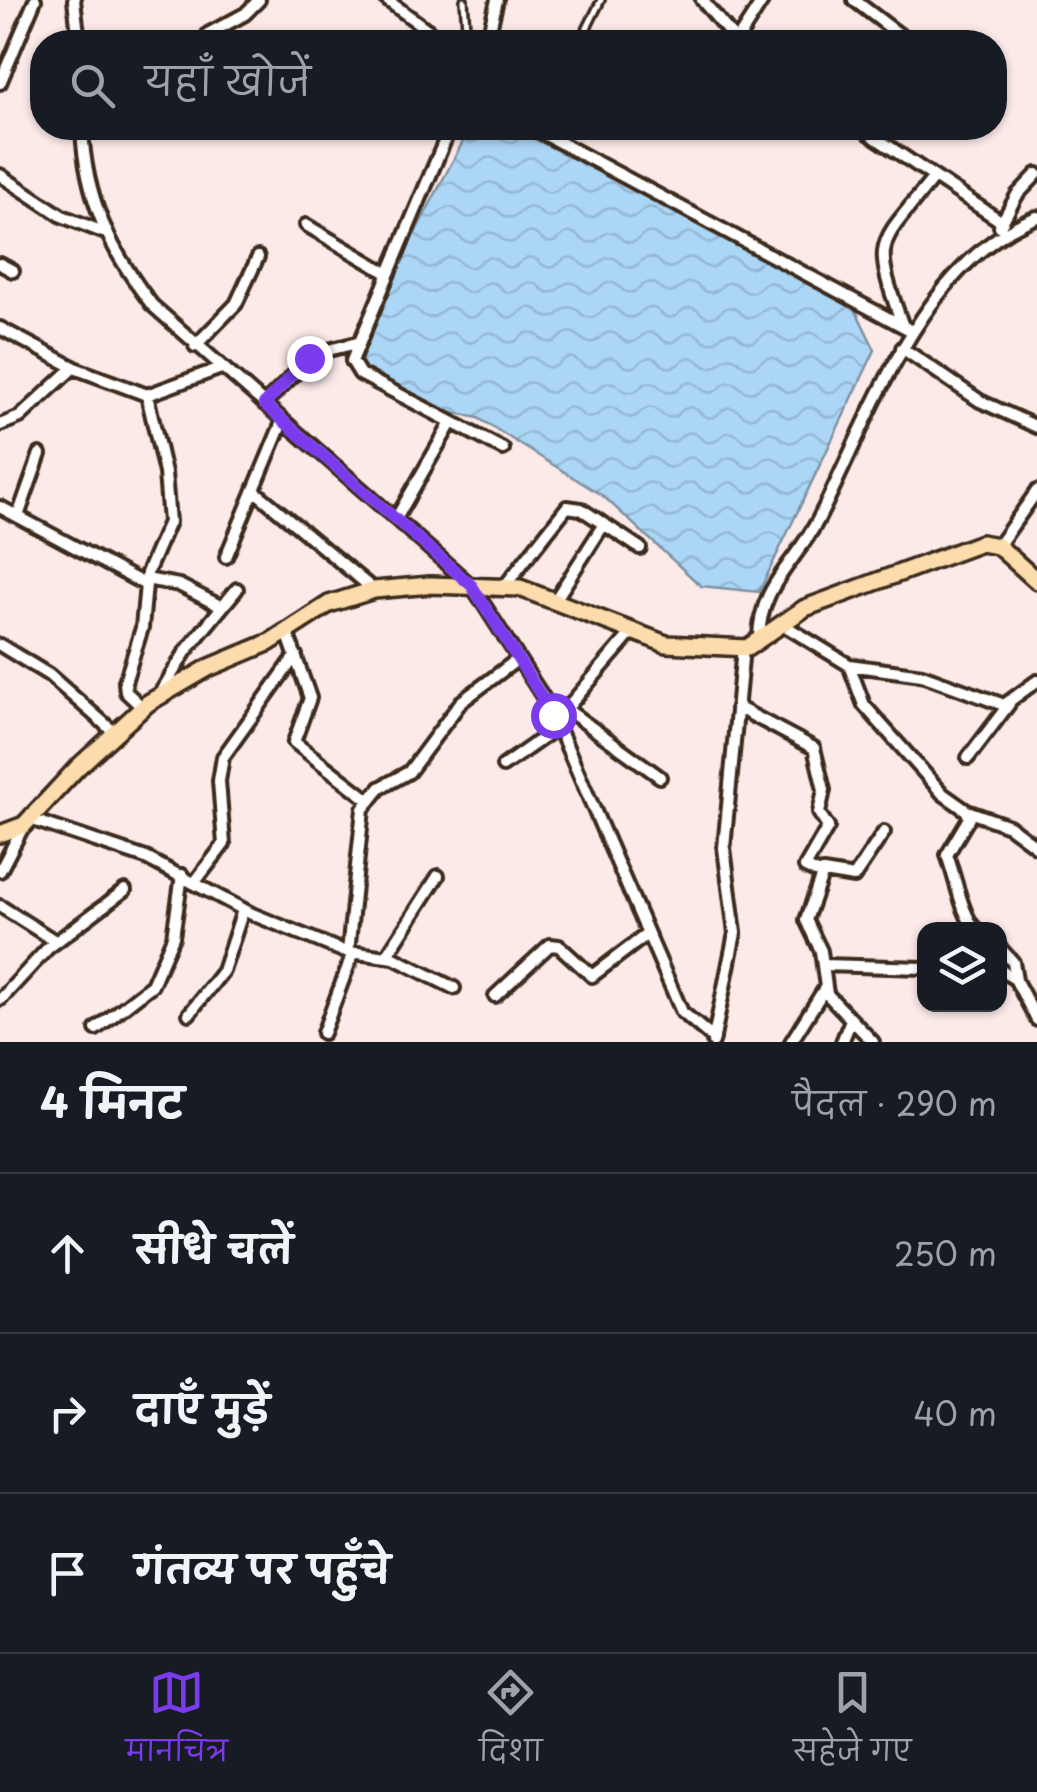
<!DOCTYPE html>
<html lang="hi">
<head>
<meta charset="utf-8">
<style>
	:root { --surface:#171b24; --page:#20242c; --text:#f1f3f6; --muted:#9ea1a6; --line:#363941; --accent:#7c3aed }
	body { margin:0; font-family:"Playpen Sans","Playpen Sans Deva",sans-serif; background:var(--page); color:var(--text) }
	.controls { position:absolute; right:30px; bottom:30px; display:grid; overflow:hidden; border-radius:20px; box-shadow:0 2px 8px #0004 }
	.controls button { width:90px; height:90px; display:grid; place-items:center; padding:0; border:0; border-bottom:2px solid var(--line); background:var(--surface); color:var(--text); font:50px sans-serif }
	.stop { position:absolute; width:30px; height:30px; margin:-22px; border:8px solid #7c3aed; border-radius:50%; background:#fff }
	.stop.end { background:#7c3aed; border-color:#fff; box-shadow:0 2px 10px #0008 }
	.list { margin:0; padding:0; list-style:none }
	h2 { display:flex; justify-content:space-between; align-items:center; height:130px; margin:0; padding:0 40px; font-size:42px }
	h2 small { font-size:32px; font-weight:400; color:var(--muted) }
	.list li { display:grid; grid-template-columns:65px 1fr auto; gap:30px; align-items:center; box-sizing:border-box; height:160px; padding:0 40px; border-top:2px solid var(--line) }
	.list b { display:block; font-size:38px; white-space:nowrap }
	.list em { font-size:32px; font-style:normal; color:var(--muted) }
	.icon { flex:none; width:55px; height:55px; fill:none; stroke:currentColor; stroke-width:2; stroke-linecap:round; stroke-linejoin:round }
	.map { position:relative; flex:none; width:1037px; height:1042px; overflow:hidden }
	.search { position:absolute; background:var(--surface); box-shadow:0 2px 8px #0004; left:30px; right:30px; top:30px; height:110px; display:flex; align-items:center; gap:25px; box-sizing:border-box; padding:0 35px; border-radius:40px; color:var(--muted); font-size:38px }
	.sheet { height:610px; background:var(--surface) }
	nav { display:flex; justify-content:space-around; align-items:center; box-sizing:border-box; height:140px; border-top:2px solid var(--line); background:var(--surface); font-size:28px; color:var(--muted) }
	nav a { display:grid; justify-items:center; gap:5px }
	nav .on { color:var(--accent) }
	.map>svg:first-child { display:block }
	.water { fill:url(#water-waves); stroke:#7e91a0; stroke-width:2.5 }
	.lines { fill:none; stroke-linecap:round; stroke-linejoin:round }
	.service-casing { stroke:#3b2a1e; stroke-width:12 }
	.minor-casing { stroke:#3b2a1e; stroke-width:18 }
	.primary-casing { stroke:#3b2a1e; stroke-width:22 }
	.service { stroke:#fff; stroke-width:5 }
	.minor { stroke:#fff; stroke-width:10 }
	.primary { stroke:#fcdcac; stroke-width:15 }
	.route { stroke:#7c3aed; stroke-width:12 }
</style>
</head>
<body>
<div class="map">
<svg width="1037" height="1042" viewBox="0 0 1037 1042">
	<defs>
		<pattern id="water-waves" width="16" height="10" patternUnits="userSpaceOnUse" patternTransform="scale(2.5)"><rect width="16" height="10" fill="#abd6f6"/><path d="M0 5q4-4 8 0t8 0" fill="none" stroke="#94b8d2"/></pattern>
	</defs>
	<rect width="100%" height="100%" fill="#fceae9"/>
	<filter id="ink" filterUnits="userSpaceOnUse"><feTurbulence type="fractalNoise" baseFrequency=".01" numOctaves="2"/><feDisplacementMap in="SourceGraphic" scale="20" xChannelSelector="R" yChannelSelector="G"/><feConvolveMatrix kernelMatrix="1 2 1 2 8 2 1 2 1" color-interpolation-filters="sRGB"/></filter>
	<g filter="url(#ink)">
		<!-- water -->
		<path class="water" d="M470,128H512L765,254L854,307L875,350L759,592L701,586L603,496L478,418L448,411L356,364L363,332Z"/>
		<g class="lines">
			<defs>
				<path id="service" d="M464,0L467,42
					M580,42L601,0"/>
				<path id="minor" d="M74,0L79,42
					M387,0L444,42
					M702,0L737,42
					M854,0L909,42
					M208,34L245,14L259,0
					M407,42L428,30
					M487,42L497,0
					M736,42L763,0
					M0,83L35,0
					M82,128C85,198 110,250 152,305L472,586L550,708L682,1012L714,1039
					M450,128L352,361L360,374L503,449
					M533,128L912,331
					M861,128L1002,222
					M0,175L62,216L103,232
					M306,225L387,273
					M1000,226L1017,195L1037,174
					M0,264L13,271
					M902,324C871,236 878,248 934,177
					M0,328L77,369L147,395L221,368
					M195,346L236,304L258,257
					M902,348L980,401L1037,427
					M264,404L316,353L357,343
					M0,425L20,417L74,367
					M256,492L374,590
					M0,507L146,585
					M18,516L40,454
					M397,517L451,423
					M998,546L1037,491
					M226,557L283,420
					M146,579L179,585L222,607
					M504,587L567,507L581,509L640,548
					M554,602L604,524
					M782,624L849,665L864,705L943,794L967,811L969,818L947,855C955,876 963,919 976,929
					M287,632L310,698L294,742L370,801
					M759,640C759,586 794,565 818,520C870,418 922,261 1037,217
					M0,645L49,675L115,733
					M849,665L922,675L1004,705L1037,681
					M161,692L186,651L237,589
					M737,707L814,748L824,790L819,813L828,827L805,867L822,875
					M143,708L126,692L125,682L142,628L147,573L169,522L165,473L147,395
					M566,709L660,777
					M555,722L632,632
					M968,758L1009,704
					M503,766L557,728
					M967,811L1009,826L1037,847
					M30,819L146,858L252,914L343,951L394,958L454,988
					M0,871L24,825
					M195,882L224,844L219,781L223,757L296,655
					M0,906L55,941
					M1000,948L1013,962L1016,980
					M348,952L363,809L380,788L409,772L461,702L518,659
					M386,957L438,876
					M824,965L924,968
					M1000,970L1015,979L1037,1020
					M495,996L550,945L559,946L592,976L646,935
					M1,999L48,948L125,890
					M189,1014L223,971L243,910
					M96,1029L152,985L173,937L182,875
					M323,1033L353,953
					M713,1042L735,933L724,848L743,648
					M791,1042L825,988
					M842,1042L851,1020
					M873,1042L827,994L821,951L806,920L823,872L854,877L884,832"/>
				<path id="primary" d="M0,834L24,825L77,768L148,703L208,668L270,642L329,604L374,590L430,585L520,588L666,644L747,648L805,608L981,543L998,546L1037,581"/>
			</defs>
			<!-- service casing -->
			<use href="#service" class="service-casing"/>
			<!-- minor casing -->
			<use href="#minor" class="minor-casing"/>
			<!-- primary casing -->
			<use href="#primary" class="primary-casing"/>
			<!-- service -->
			<use href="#service" class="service"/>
			<!-- minor -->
			<use href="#minor" class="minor"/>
			<!-- primary -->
			<use href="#primary" class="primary"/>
		</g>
	</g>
	<g class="lines" filter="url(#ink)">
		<!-- route -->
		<path class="route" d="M309,358L264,404L472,586L553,715"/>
	</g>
</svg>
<div class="controls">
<button><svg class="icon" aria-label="layers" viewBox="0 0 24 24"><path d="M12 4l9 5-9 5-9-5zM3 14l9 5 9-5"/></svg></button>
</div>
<div class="stop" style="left:553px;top:715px"></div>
<div class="stop end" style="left:309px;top:358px"></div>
<div class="search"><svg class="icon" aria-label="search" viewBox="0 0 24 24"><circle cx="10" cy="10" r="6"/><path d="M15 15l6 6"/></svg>यहाँ खोजें</div>
</div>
<section class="sheet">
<h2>4 मिनट<small>पैदल · 290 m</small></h2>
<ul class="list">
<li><svg class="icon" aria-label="ahead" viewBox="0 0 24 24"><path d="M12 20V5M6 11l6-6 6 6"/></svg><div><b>सीधे चलें</b></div><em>250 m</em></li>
<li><svg class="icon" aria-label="right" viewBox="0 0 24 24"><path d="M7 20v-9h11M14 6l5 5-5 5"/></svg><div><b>दाएँ मुड़ें</b></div><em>40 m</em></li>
<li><svg class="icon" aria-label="arrive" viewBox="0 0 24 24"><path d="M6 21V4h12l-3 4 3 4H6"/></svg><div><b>गंतव्य पर पहुँचे</b></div></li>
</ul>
</section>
<nav>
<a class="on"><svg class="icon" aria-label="map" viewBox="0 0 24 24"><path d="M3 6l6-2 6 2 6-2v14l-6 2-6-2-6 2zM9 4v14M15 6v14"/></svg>मानचित्र</a>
<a><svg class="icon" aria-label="directions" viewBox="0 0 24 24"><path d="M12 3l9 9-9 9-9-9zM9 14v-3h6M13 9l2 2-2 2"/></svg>दिशा</a>
<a><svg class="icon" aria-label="saved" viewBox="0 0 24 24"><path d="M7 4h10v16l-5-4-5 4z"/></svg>सहेजे गए</a>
</nav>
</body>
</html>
